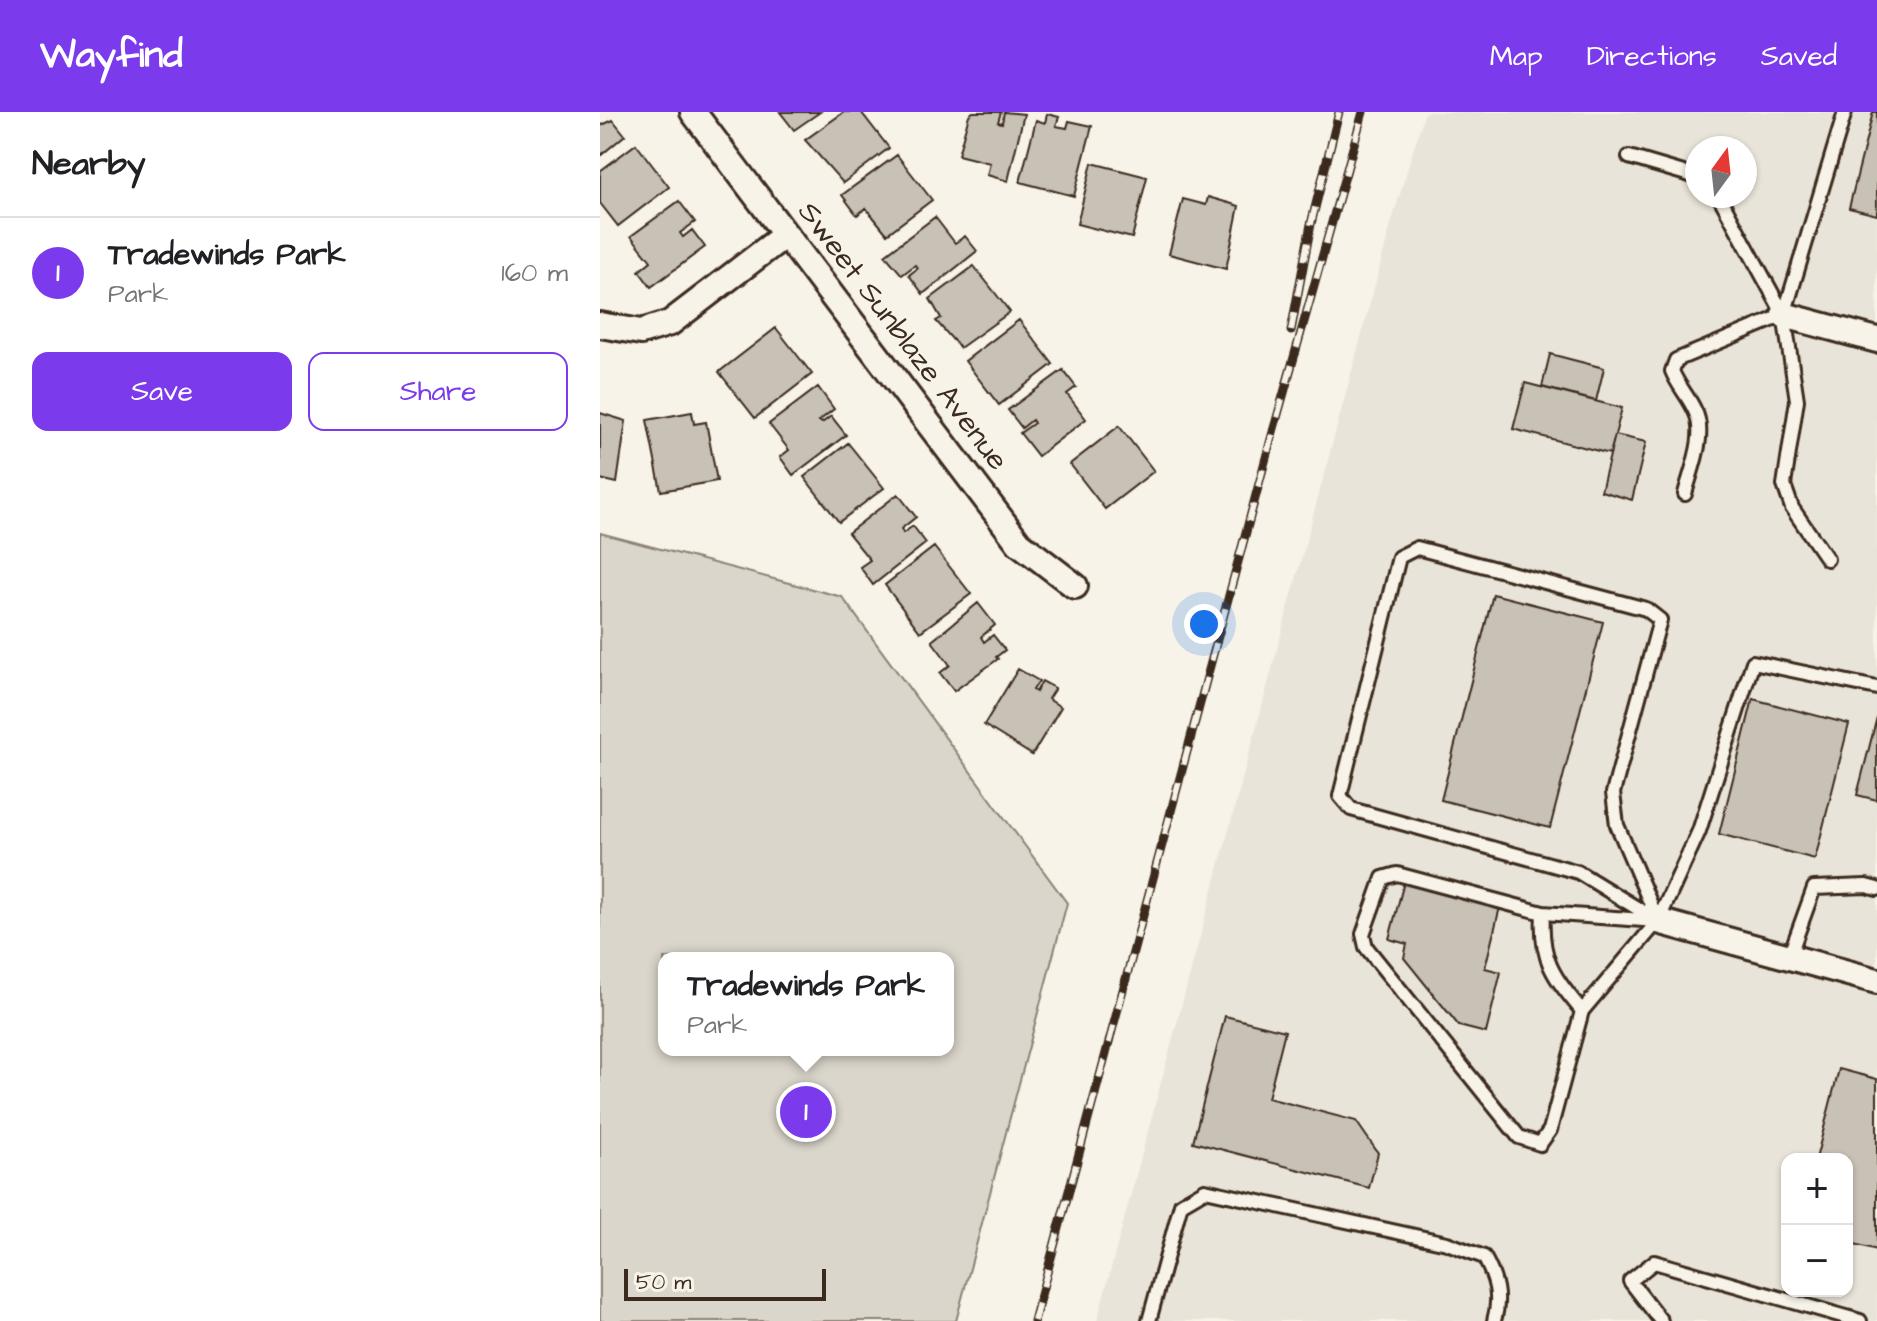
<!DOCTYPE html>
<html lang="en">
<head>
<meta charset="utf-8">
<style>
	:root { --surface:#fff; --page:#f2f2f2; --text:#202124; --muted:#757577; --line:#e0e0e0; --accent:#7c3aed }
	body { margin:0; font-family:"Architects Daughter",sans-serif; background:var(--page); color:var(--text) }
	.controls { position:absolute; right:24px; bottom:24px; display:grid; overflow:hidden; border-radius:16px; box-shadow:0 2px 6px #0004 }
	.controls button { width:72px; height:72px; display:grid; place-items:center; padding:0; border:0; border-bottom:2px solid var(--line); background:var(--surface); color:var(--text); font:40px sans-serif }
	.compass { position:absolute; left:1085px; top:24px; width:72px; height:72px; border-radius:50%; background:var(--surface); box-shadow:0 2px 6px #0004; rotate:15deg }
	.scale { position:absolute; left:24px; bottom:20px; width:202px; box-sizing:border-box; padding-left:8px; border:4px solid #3b2a1e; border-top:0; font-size:22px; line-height:28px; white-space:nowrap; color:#3b2a1e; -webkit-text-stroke:6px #f7f3e8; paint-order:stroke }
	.you { position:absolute; left:604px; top:512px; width:28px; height:28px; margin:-20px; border:6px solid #fff; border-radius:50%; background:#1a73e8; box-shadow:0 0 0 12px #1a73e833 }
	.badge { display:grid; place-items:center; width:52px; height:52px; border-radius:50%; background:var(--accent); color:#fff; font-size:26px; font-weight:700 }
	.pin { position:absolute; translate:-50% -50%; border:4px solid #fff; box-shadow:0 2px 8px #0006 }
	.popup { position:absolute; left:58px; top:840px; width:296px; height:104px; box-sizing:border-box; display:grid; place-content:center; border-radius:16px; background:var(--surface); filter:drop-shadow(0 2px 6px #0005); font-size:26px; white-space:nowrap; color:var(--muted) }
	.popup b { font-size:30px; color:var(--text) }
	.popup::after { content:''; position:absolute; left:50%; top:100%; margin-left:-16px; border:16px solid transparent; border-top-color:var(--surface) }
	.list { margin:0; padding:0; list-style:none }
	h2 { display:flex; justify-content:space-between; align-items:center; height:104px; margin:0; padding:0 32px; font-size:34px }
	h2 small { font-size:26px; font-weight:400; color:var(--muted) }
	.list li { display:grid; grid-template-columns:52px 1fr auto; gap:24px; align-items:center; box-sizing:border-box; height:112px; padding:0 32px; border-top:2px solid var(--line) }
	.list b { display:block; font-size:30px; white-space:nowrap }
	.list p { margin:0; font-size:26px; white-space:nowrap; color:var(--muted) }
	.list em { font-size:26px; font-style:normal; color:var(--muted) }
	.actions { display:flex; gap:16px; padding:24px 32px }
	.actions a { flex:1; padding:18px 0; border:2px solid var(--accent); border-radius:16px; text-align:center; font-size:28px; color:var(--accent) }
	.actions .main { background:var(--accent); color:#fff }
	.map { position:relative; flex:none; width:1277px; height:1209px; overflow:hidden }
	header { display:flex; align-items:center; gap:48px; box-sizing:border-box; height:112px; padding:0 40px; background:var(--accent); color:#fff }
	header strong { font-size:38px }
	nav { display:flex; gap:44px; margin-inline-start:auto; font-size:28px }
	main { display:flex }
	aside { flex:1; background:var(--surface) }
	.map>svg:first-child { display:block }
	.built { fill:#e9e4d9; fill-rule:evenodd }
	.green { fill:#dbd6cb; stroke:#8b8074; stroke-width:2; fill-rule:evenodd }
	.building { fill:#c8c1b6; stroke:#3b2a1e; stroke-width:2 }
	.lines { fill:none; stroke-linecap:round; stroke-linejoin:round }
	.lane-casing { stroke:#3b2a1e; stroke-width:18 }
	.street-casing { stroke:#3b2a1e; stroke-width:30 }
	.lane { stroke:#f7f3e8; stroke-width:12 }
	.street { stroke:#f7f3e8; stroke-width:24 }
	.rail-casing { stroke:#3b2a1e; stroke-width:9 }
	.rail { stroke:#f7f3e8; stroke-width:6; stroke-dasharray:18; stroke-linecap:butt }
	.labels { text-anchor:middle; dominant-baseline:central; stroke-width:6; stroke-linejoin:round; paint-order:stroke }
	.street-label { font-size:30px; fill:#3b2a1e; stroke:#f7f3e8 }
</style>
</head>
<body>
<header>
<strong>Wayfind</strong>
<nav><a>Map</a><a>Directions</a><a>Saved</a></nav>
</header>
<main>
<aside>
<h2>Nearby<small></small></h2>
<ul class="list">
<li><span class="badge">1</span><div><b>Tradewinds Park</b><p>Park</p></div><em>160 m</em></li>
</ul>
<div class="actions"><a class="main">Save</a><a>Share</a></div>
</aside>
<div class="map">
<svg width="1277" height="1209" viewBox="0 0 1277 1209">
	<rect width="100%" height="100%" fill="#f7f3e8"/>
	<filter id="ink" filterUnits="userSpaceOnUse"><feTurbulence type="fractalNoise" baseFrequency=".0125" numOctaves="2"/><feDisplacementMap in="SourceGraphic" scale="16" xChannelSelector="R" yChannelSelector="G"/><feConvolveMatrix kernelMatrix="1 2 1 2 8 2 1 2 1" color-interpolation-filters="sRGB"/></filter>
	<g filter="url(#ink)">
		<!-- built -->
		<path class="built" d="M825,0H1277V1209H497L795,98ZM1097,36H1145V84H1097ZM1187,1047H1247V1179H1187Z"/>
		<!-- green -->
		<path class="green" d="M0,421L242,485L467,791L356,1209H0ZM64,846H348V938H64Z"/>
		<!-- building -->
		<path class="building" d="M180,0H220L194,18Z
			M244,0H261L289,36L243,71L205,28Z
			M373,0H401L398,10L402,11L404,0L424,2L408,69L387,63L390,51L358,43L369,3Z
			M1273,0H1277V103L1249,96Z
			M447,2L459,5L456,14L467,16L469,9L492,14L474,84L420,70L436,8L445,11Z
			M13,8L25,23L0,44V14Z
			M36,32L69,75L18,114L0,91V59Z
			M297,43L332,88L287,122L266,96L257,103L242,83Z
			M492,51L547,65L532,126L477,112Z
			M608,85L639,94L626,157L569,142L583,87L606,93Z
			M79,89L95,110L80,121L83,125L92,118L105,135L51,175L39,159L51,149L31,124Z
			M335,105L355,131L365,124L377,139L323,182L309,163L318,156L315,153L302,163L285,143Z
			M374,154L410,200L360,236L336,209L341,206L330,187Z
			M419,208L453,252L399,293L365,249Z
			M176,216L212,262L155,306L119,260Z
			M950,242L1004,256L996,289L942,275Z
			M463,258L476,275L467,282L486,307L438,344L420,321L434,311L432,308L422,316L408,298Z
			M925,271L1022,296L1010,342L913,317Z
			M218,275L234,297L219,309L222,311L231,304L246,323L193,363L180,345L189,338L169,312Z
			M92,300L94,312L106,310L117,369L61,379L47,308Z
			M0,301L26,309L17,371L0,367Z
			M519,314L554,359L505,397L470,352Z
			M1015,323L1046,330L1032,388L1001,379Z
			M248,331L284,376L239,410L204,365Z
			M298,382L316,405L301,417L303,421L313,414L326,431L273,473L260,455L270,448L248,421Z
			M334,435L371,482L320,520L285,473Z
			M893,482L1003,510L950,716L841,688Z
			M378,491L395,513L381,525L384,530L393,523L405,538L396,545L398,547L354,579L340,561L350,553L332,529Z
			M418,557L439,569L433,578L436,580L442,569L455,576L448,587L461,595L432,643L384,613Z
			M1153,587L1249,612L1215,747L1119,722Z
			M1277,605V688L1257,683Z
			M804,770L900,795L885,856L901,860L886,921L859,914L804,846L807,832L789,827Z
			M625,904L685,919L668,986L756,1009L778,1041L769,1076L593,1030Z
			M1239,957L1277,967V1138L1247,1130V1047H1216Z"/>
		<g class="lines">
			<defs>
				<path id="lane" d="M1029,45L1097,65
					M1119,84L1184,203L1197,288L1184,373L1192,396L1227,447
					M1085,382C1091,358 1107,323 1095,299C1089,285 1078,274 1072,259L1076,248L1184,203L1245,0
					M817,436L1046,497L1060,508L1013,681L1017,713L1058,809L978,760L751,697L740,684L799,445Z
					M943,801C940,848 953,864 982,899L1058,809L943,801L797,762L783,766L763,822L766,835L919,1025L940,1032L950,1018L982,899
					M1058,809L1099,719L1153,550L1277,576
					M1189,845L1214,776L1266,774L1277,777
					M549,1209L581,1092L605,1078L847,1131L884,1145C896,1167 901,1185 894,1209
					M1061,1209L1030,1169L1054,1150L1260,1209"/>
				<path id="street" d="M93,0L419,431L475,474
					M1184,203L1277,228
					M0,213L41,220L70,211L185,123
					M1058,809L1277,869"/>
			</defs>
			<!-- lane casing -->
			<use href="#lane" class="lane-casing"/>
			<!-- street casing -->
			<use href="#street" class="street-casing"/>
			<!-- lane -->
			<use href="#lane" class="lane"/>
			<!-- street -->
			<use href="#street" class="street"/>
			<defs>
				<path id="rail" d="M691,219L711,112L739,0
					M434,1209L671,327L763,0"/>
			</defs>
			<!-- rail casing -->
			<use href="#rail" class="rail-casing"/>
			<!-- rail -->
			<use href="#rail" class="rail"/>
		</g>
	</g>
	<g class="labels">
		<!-- street labels -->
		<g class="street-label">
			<text transform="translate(303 224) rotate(53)">Sweet Sunblaze Avenue</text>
		</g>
	</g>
</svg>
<div class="controls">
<button>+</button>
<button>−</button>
</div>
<svg class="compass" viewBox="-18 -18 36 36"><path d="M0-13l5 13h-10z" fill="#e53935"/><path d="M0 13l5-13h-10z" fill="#757577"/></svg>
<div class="scale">50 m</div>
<div class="you"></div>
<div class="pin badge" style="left:206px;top:1000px">1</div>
<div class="popup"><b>Tradewinds Park</b>Park</div>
</div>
</main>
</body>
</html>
